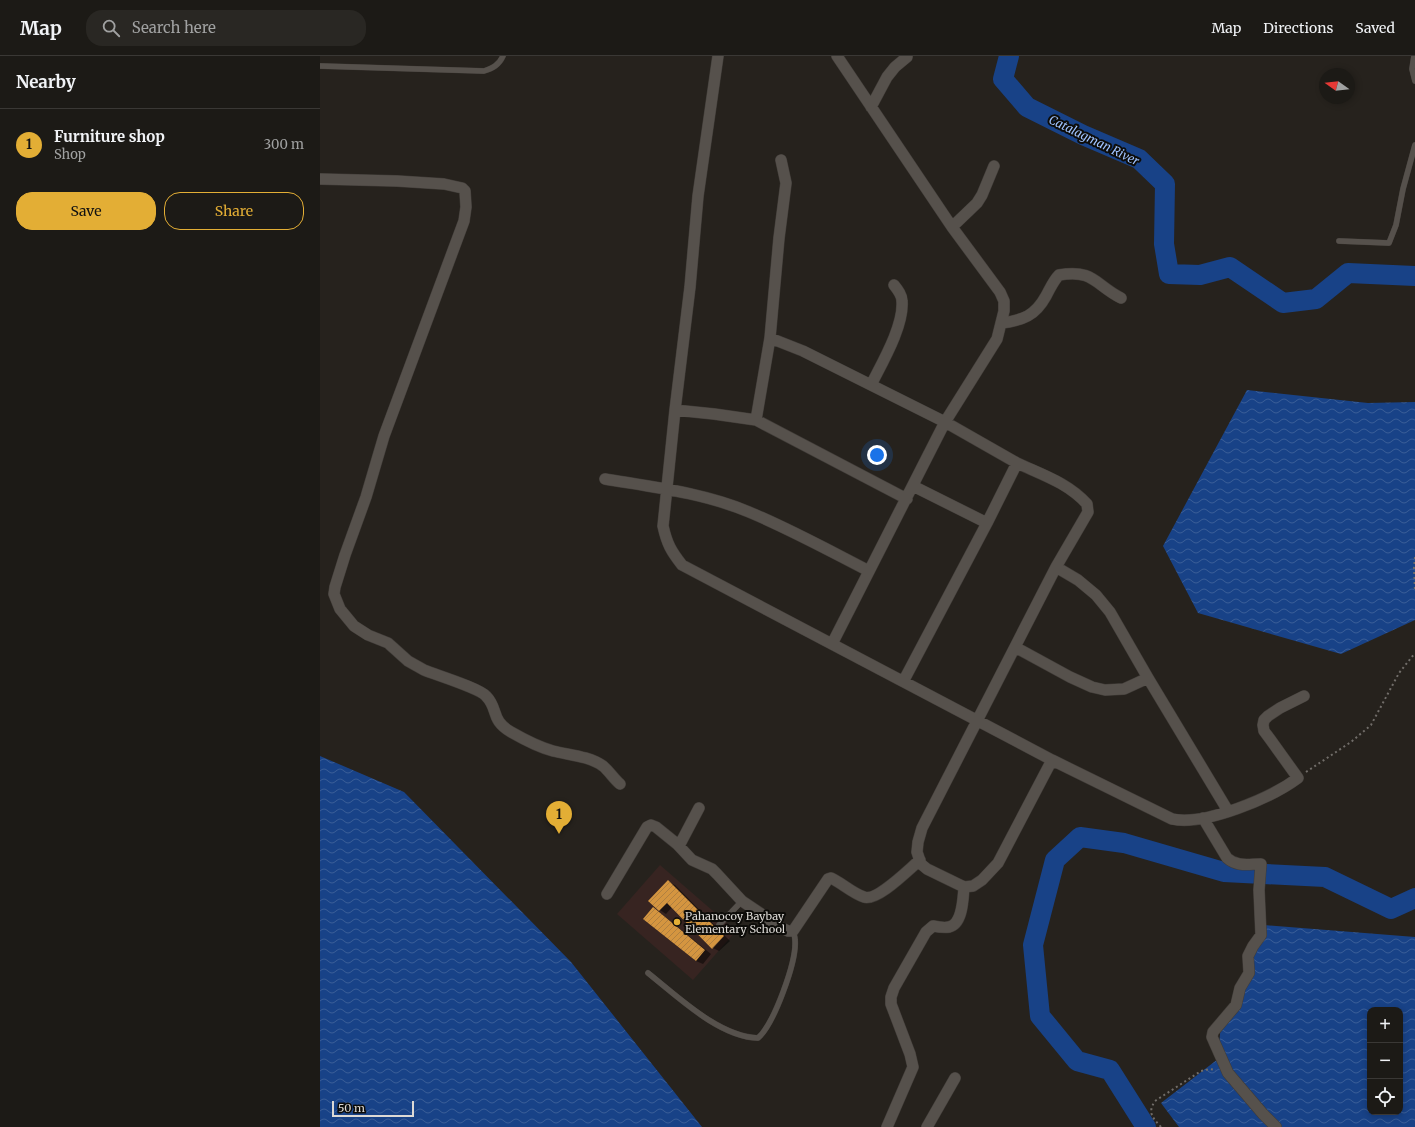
<!DOCTYPE html>
<html lang="en">
<head>
<meta charset="utf-8">
<style>
	:root { --surface:#1c1a16; --page:#292723; --text:#f1f3f6; --muted:#a0a1a1; --line:#3a3835; --accent:#e3ae35 }
	body { margin:0; font-family:Merriweather,serif; background:var(--page); color:var(--text) }
	.controls { position:absolute; right:12px; bottom:12px; display:grid; overflow:hidden; border-radius:8px; box-shadow:0 2px 6px #0003 }
	.controls button { width:36px; height:36px; display:grid; place-items:center; padding:0; border:0; border-bottom:1px solid var(--line); background:var(--surface); color:var(--text); font:20px sans-serif }
	.compass { position:absolute; left:999px; top:12px; width:36px; height:36px; border-radius:50%; background:var(--surface); box-shadow:0 2px 6px #0003; rotate:285deg }
	.scale { position:absolute; left:12px; bottom:10px; width:82px; box-sizing:border-box; padding-left:4px; border:2px solid #dcd9d5; border-top:0; font-size:11px; line-height:14px; white-space:nowrap; color:#dcd9d5; -webkit-text-stroke:3px #0d0c09; paint-order:stroke }
	.you { position:absolute; left:557px; top:399px; width:14px; height:14px; margin:-10px; border:3px solid #fff; border-radius:50%; background:#1a73e8; box-shadow:0 0 0 6px #1a73e833 }
	.badge { display:grid; place-items:center; width:26px; height:26px; border-radius:50%; background:var(--accent); color:#111; font-size:13px; font-weight:700 }
	.pin { position:absolute; translate:-50% -33px; filter:drop-shadow(0 1px 2px #0008) }
	.pin::after { content:''; position:absolute; top:21px; width:14px; height:12px; background:inherit; clip-path:polygon(0 0,100% 0,50% 100%) }
	.list { margin:0; padding:0; list-style:none }
	h2 { display:flex; justify-content:space-between; align-items:center; height:52px; margin:0; padding:0 16px; font-size:17px }
	h2 small { font-size:13px; font-weight:400; color:var(--muted) }
	.list li { display:grid; grid-template-columns:26px 1fr auto; gap:12px; align-items:center; box-sizing:border-box; height:72px; padding:0 16px; border-top:1px solid var(--line) }
	.list b { display:block; font-size:15px; white-space:nowrap }
	.list p { margin:0; font-size:13px; white-space:nowrap; color:var(--muted) }
	.list em { font-size:13px; font-style:normal; color:var(--muted) }
	.actions { display:flex; gap:8px; padding:12px 16px }
	.actions a { flex:1; padding:9px 0; border:1px solid var(--accent); border-radius:16px; text-align:center; font-size:14px; color:var(--accent) }
	.actions .main { background:var(--accent); color:#111 }
	.icon { flex:none; width:22px; height:22px; fill:none; stroke:currentColor; stroke-width:2; stroke-linecap:round; stroke-linejoin:round }
	.map { position:relative; flex:none; width:1095px; height:1071px; overflow:hidden }
	header { display:flex; align-items:center; gap:24px; box-sizing:border-box; height:56px; padding:0 20px; background:var(--surface); border-bottom:1px solid var(--line) }
	header strong { font-size:19px }
	nav { display:flex; gap:22px; margin-inline-start:auto; font-size:14px }
	.search { width:280px; height:36px; background:var(--page); display:flex; align-items:center; gap:10px; box-sizing:border-box; padding:0 14px; border-radius:16px; color:var(--muted); font-size:15px }
	main { display:flex }
	aside { flex:1; background:var(--surface) }
	.map>svg:first-child { display:block }
	.education { fill:#372421 }
	.water { fill:url(#water-waves); fill-rule:evenodd }
	.shadow { fill:#0007 }
	.lines { fill:none; stroke-linecap:round; stroke-linejoin:round }
	.river { stroke:#184287; stroke-width:20 }
	.building { fill:url(#building-hatch) }
	.lane-casing { stroke:#403c38; stroke-width:6 }
	.street-casing { stroke:#403c38; stroke-width:12 }
	.path { stroke:#716d69; stroke-width:2; stroke-dasharray:2 3; stroke-linecap:butt }
	.lane { stroke:#56514c; stroke-width:5.5 }
	.street { stroke:#56514c; stroke-width:11 }
	.poi-dot { fill:#e3ae35; stroke:#0d0c09; stroke-width:1.5 }
	.labels { text-anchor:middle; dominant-baseline:central; stroke-width:4; stroke-linejoin:round; paint-order:stroke }
	.poi-label { font-size:11px; fill:#dcd9d5; stroke:#0d0c09; text-anchor:start }
	.water-label { font-size:12px; font-style:italic; fill:#9fc3ff; stroke:#0d0c09 }
</style>
</head>
<body>
<header>
<strong>Map</strong>
<div class="search"><svg class="icon" aria-label="search" viewBox="0 0 24 24"><circle cx="10" cy="10" r="6"/><path d="M15 15l6 6"/></svg>Search here</div>
<nav><a>Map</a><a>Directions</a><a>Saved</a></nav>
</header>
<main>
<aside>
<h2>Nearby<small></small></h2>
<ul class="list">
<li><span class="badge">1</span><div><b>Furniture shop</b><p>Shop</p></div><em>300 m</em></li>
</ul>
<div class="actions"><a class="main">Save</a><a>Share</a></div>
</aside>
<div class="map">
<svg width="1095" height="1071" viewBox="0 0 1095 1071">
	<defs>
		<pattern id="water-waves" width="16" height="10" patternUnits="userSpaceOnUse"><rect width="16" height="10" fill="#184287"/><path d="M0 5q4-4 8 0t8 0" fill="none" stroke="#395d97"/></pattern>
		<pattern id="building-hatch" width="6" height="6" patternUnits="userSpaceOnUse"><rect width="6" height="6" fill="#d49540"/><path d="M-1 1l2-2M0 6l6-6M5 7l2-2" fill="none" stroke="#b08040"/></pattern>
	</defs>
	<rect width="100%" height="100%" fill="#26221d"/>
	<!-- education -->
	<path class="education" d="M340,809L416,875L373,924L297,858Z"/>
	<!-- water -->
	<path class="water" d="M927,334L1048,347L1095,346V564L1021,598L878,557L843,490Z
		M0,700L84,736L251,906L382,1071H0Z
		M944,869L1095,881V1071H859L841,1047L898,1003L901,966L928,918ZM1050,954H1080V1056H1050Z"/>
	<!-- shadow -->
	<path class="shadow" d="M348,826L355,829L410,885L399,895L393,892L352,851L346,858L340,854Z
		M333,852L339,856L391,898L383,908L376,905Z"/>
	<g class="lines">
		<!-- river -->
		<path class="river" d="M689,0L683,23L707,51L763,79L819,103L845,128L844,188L849,218L880,219L910,211L963,247L996,243L1028,217L1095,220
			M826,1071L790,1014L757,1005L720,960L713,889L735,804L760,781L804,787L904,816L1005,821L1071,853L1095,842"/>
	</g>
	<!-- building -->
	<path class="building" d="M348,824L404,880L392,893L347,847L339,855L328,845Z
		M333,851L385,894L376,905L323,863Z"/>
	<g class="lines">
		<defs>
			<path id="lane" d="M1094,0L1092,13L1095,25
				M0,10L164,15C173,12 179,9 183,0
				M1019,185L1069,187L1076,169L1083,133L1095,89
				M399,869L422,845
				M328,917C357,940 399,981 438,982C454,968 477,905 475,884C475,881 474,878 473,875"/>
			<path id="street" d="M398,0L378,140L370,231L355,354L343,470C347,488 351,495 362,509L732,704L852,763C885,770 951,742 978,722L950,683L944,675L943,669L944,664L948,660L960,652L984,640
				M551,51L567,21L575,11L587,1
				M0,123L77,125L124,128L142,132L145,135L146,151L144,165L64,380L46,441L25,499L15,531L14,538L20,553L34,570L48,579L68,587L88,605L104,614C116,619 159,632 166,640C179,653 170,664 191,676C205,684 218,691 233,695C249,699 269,700 283,710C289,715 294,723 300,728
				M632,171L657,147L662,139L674,110
				M682,267C703,264 715,260 726,240C730,233 733,225 739,219C774,213 775,229 801,242
				M450,282L483,295L625,366L697,407
				M551,329C562,307 584,270 582,245C582,239 578,234 574,229
				M355,354L394,358L436,364L587,443
				M436,364L450,282L459,182L466,127L461,104
				M285,423C333,431 384,437 429,456C470,473 510,495 549,515
				M667,467L697,407C723,419 748,427 767,448L768,456L736,511L602,772L598,786L597,796L601,808L607,813L644,831L653,830L662,824L678,807L732,704
				M736,511L758,524L776,539L790,556L828,622L908,755
				M512,588L625,366L677,283L684,255V245L680,236L632,171L517,0
				M695,591L750,621L772,631L785,634L804,633L828,622
				M584,624L667,467L593,430
				M883,762L907,802C917,811 928,808 941,808L939,834L941,879L933,890L928,900L929,917L920,932L916,949L893,976L892,981L908,1017L943,1058L956,1071
				M359,790L379,752
				M287,838L327,771L331,769L336,771L357,788L372,804L392,813L397,818L422,845L462,872L468,875H473L508,823L511,822C522,827 532,837 544,841C557,846 589,813 600,804
				M567,1071L593,1011L590,998L571,948V941L574,932L606,876L613,870C618,871 624,872 629,871C643,868 643,842 644,831
				M607,1071L635,1022"/>
		</defs>
		<!-- lane casing -->
		<use href="#lane" class="lane-casing"/>
		<!-- street casing -->
		<use href="#street" class="street-casing"/>
		<!-- path -->
		<path class="path" d="M1095,501L1094,511L1095,536
			M986,716L1031,686L1051,669L1079,617L1095,597
			M841,1071C833,1062 827,1057 835,1045L881,1015L890,1013L896,1014"/>
		<!-- lane -->
		<use href="#lane" class="lane"/>
		<!-- street -->
		<use href="#street" class="street"/>
	</g>
	<!-- markers -->
	<circle class="poi-dot" cx="357" cy="866" r="4"/>
	<g class="labels">
		<!-- poi labels -->
		<g class="poi-label">
			<text x="365" y="860">Pahanocoy Baybay<tspan x="365" dy="13">Elementary School</tspan></text>
		</g>
		<!-- water labels -->
		<g class="water-label">
			<text transform="translate(774 84) rotate(26)">Catalagman River</text>
		</g>
	</g>
</svg>
<div class="controls">
<button>+</button>
<button>−</button>
<button><svg class="icon" aria-label="locate" viewBox="0 0 24 24"><circle cx="12" cy="12" r="6"/><path d="M12 2v4M12 18v4M2 12h4M18 12h4"/></svg></button>
</div>
<svg class="compass" viewBox="-18 -18 36 36"><path d="M0-13l5 13h-10z" fill="#e53935"/><path d="M0 13l5-13h-10z" fill="#a0a1a1"/></svg>
<div class="scale">50 m</div>
<div class="you"></div>
<div class="pin badge" style="left:239px;top:778px">1</div>
</div>
</main>
</body>
</html>
